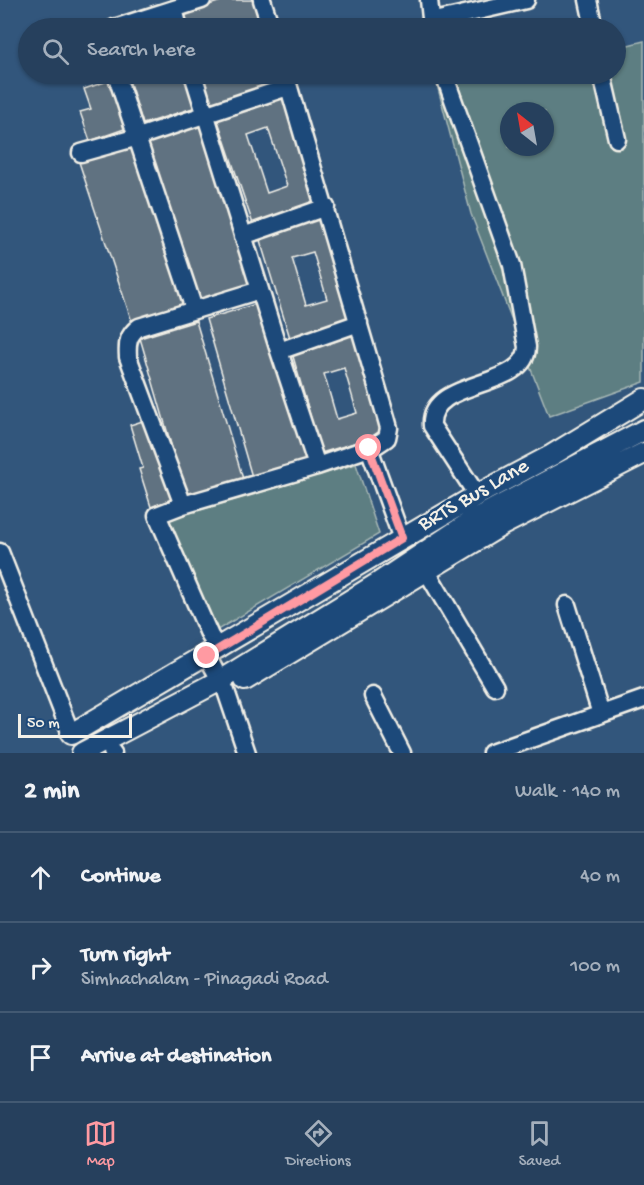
<!DOCTYPE html>
<html lang="en">
<head>
<meta charset="utf-8">
<style>
	:root { --surface:#26405d; --page:#2e4763; --text:#f1f3f6; --muted:#a4afbc; --line:#425972; --accent:#ff9aa2 }
	body { margin:0; font-family:"Gochi Hand",sans-serif; background:var(--page); color:var(--text) }
	.compass { position:absolute; left:500px; top:102px; width:54px; height:54px; border-radius:50%; background:var(--surface); box-shadow:0 2px 4px #0004; rotate:329deg }
	.scale { position:absolute; left:18px; bottom:15px; width:114px; box-sizing:border-box; padding-left:6px; border:3px solid #f4f1e8; border-top:0; font-size:16px; line-height:21px; white-space:nowrap; color:#f4f1e8; -webkit-text-stroke:4px #1f4a7a; paint-order:stroke }
	.stop { position:absolute; width:18px; height:18px; margin:-14px; border:4px solid #ff9aa2; border-radius:50%; background:#fff }
	.stop.end { background:#ff9aa2; border-color:#fff; box-shadow:0 2px 6px #0008 }
	.list { margin:0; padding:0; list-style:none }
	h2 { display:flex; justify-content:space-between; align-items:center; height:78px; margin:0; padding:0 24px; font-size:26px }
	h2 small { font-size:20px; font-weight:400; color:var(--muted) }
	.list li { display:grid; grid-template-columns:39px 1fr auto; gap:18px; align-items:center; box-sizing:border-box; height:90px; padding:0 24px; border-top:2px solid var(--line) }
	.list b { display:block; font-size:22px; white-space:nowrap }
	.list p { margin:0; font-size:20px; white-space:nowrap; color:var(--muted) }
	.list em { font-size:20px; font-style:normal; color:var(--muted) }
	.icon { flex:none; width:33px; height:33px; fill:none; stroke:currentColor; stroke-width:2; stroke-linecap:round; stroke-linejoin:round }
	.map { position:relative; flex:none; width:644px; height:753px; overflow:hidden }
	.search { position:absolute; background:var(--surface); box-shadow:0 2px 4px #0004; left:18px; right:18px; top:18px; height:66px; display:flex; align-items:center; gap:15px; box-sizing:border-box; padding:0 21px; border-radius:33px; color:var(--muted); font-size:22px }
	.sheet { height:348px; background:var(--surface) }
	nav { display:flex; justify-content:space-around; align-items:center; box-sizing:border-box; height:84px; border-top:2px solid var(--line); background:var(--surface); font-size:16px; color:var(--muted) }
	nav a { display:grid; justify-items:center; gap:3px }
	nav .on { color:var(--accent) }
	.map>svg:first-child { display:block }
	.green { fill:#5d7e82; stroke:#a8b8b5; stroke-width:1.5; fill-rule:evenodd }
	.building { fill:#607281; stroke:#f4f1e8; stroke-width:1.5; fill-rule:evenodd }
	.lines { fill:none; stroke-linecap:round; stroke-linejoin:round }
	.minor-casing { stroke:#f4f1e8; stroke-width:21 }
	.major-casing { stroke:#f4f1e8; stroke-width:24 }
	.minor { stroke:#1f4a7a; stroke-width:16 }
	.major { stroke:#1f4a7a; stroke-width:20 }
	.route { stroke:#ff9aa2; stroke-width:8 }
	.labels { text-anchor:middle; dominant-baseline:central; stroke-width:4.5; stroke-linejoin:round; paint-order:stroke }
	.street-label { font-size:22px; fill:#f4f1e8; stroke:#1f4a7a }
</style>
</head>
<body>
<div class="map">
<svg width="644" height="753" viewBox="0 0 644 753">
	<rect width="100%" height="100%" fill="#32567c"/>
	<filter id="ink" filterUnits="userSpaceOnUse"><feTurbulence type="fractalNoise" baseFrequency=".0167" numOctaves="2"/><feDisplacementMap in="SourceGraphic" scale="12" xChannelSelector="R" yChannelSelector="G"/><feConvolveMatrix kernelMatrix="1 2 1 2 8 2 1 2 1" color-interpolation-filters="sRGB"/></filter>
	<g filter="url(#ink)">
		<!-- green -->
		<path class="green" d="M644,41V382L549,416L471,214L435,77L467,74H616V48ZM509,111H545V147H509Z
			M356,464L379,534L214,632L166,520Z"/>
		<!-- building -->
		<path class="building" d="M224,0H254L263,28H186L182,14Z
			M167,15L172,28H123Z
			M127,74H186L196,107L143,124Z
			M201,74H278L281,83L211,106Z
			M114,79L130,127L90,141L80,112L91,109L84,89Z
			M281,93L319,204L254,227L216,115ZM268,128L287,186L267,193L248,135Z
			M200,120L254,285L199,304L144,138Z
			M134,141L189,306L133,325L78,159Z
			M321,218L352,319L290,338L259,237ZM313,252L327,299L306,305L292,258Z
			M263,302L309,460L252,477L206,319Z
			M196,321L243,479L186,496L140,338Z
			M355,334L384,434L321,453L292,353ZM344,368L357,413L337,419L324,374Z
			M149,419L174,499L151,507L139,469L143,468L130,425Z"/>
		<g class="lines">
			<defs>
				<path id="minor" d="M262,0L271,28
					M429,0L432,28
					M588,0L594,28
					M174,9L179,28
					M430,22L526,0
					M114,28L202,0
					M116,74L194,309
					M193,74L279,351L317,466
					M444,74L512,265L527,347C526,391 428,377 432,426L477,495
					M602,74L617,139
					M81,153L138,137L288,87
					M243,236L326,207
					M279,351L359,323
					M369,448L402,539
					M183,505L317,466L375,446L387,438L389,428L386,417L285,74
					M0,552L71,734
					M426,570L495,687
					M567,605L601,714
					M219,649L210,636L157,515L183,505L128,357C127,343 128,335 139,327L260,290
					M207,656L226,691L247,753
					M373,696L402,753
					M112,752L113,753
					M491,753L644,699"/>
				<path id="major" d="M245,680L504,524L644,453
					M71,734L477,495L552,455L644,399
					M82,753L221,680L375,585L473,520L644,430"/>
			</defs>
			<!-- minor casing -->
			<use href="#minor" class="minor-casing"/>
			<!-- major casing -->
			<use href="#major" class="major-casing"/>
			<!-- minor -->
			<use href="#minor" class="minor"/>
			<!-- major -->
			<use href="#major" class="major"/>
		</g>
	</g>
	<g class="lines" filter="url(#ink)">
		<!-- route -->
		<path class="route" d="M207,656L402,538L369,448"/>
	</g>
	<g class="labels">
		<!-- street labels -->
		<g class="street-label">
			<text transform="translate(474 496) rotate(-30)">BRTS Bus Lane</text>
		</g>
	</g>
</svg>
<svg class="compass" viewBox="-18 -18 36 36"><path d="M0-13l5 13h-10z" fill="#e53935"/><path d="M0 13l5-13h-10z" fill="#a4afbc"/></svg>
<div class="scale">50 m</div>
<div class="stop" style="left:369px;top:448px"></div>
<div class="stop end" style="left:207px;top:656px"></div>
<div class="search"><svg class="icon" aria-label="search" viewBox="0 0 24 24"><circle cx="10" cy="10" r="6"/><path d="M15 15l6 6"/></svg>Search here</div>
</div>
<section class="sheet">
<h2>2 min<small>Walk · 140 m</small></h2>
<ul class="list">
<li><svg class="icon" aria-label="ahead" viewBox="0 0 24 24"><path d="M12 20V5M6 11l6-6 6 6"/></svg><div><b>Continue</b></div><em>40 m</em></li>
<li><svg class="icon" aria-label="right" viewBox="0 0 24 24"><path d="M7 20v-9h11M14 6l5 5-5 5"/></svg><div><b>Turn right</b><p>Simhachalam - Pinagadi Road</p></div><em>100 m</em></li>
<li><svg class="icon" aria-label="arrive" viewBox="0 0 24 24"><path d="M6 21V4h12l-3 4 3 4H6"/></svg><div><b>Arrive at destination</b></div></li>
</ul>
</section>
<nav>
<a class="on"><svg class="icon" aria-label="map" viewBox="0 0 24 24"><path d="M3 6l6-2 6 2 6-2v14l-6 2-6-2-6 2zM9 4v14M15 6v14"/></svg>Map</a>
<a><svg class="icon" aria-label="directions" viewBox="0 0 24 24"><path d="M12 3l9 9-9 9-9-9zM9 14v-3h6M13 9l2 2-2 2"/></svg>Directions</a>
<a><svg class="icon" aria-label="saved" viewBox="0 0 24 24"><path d="M7 4h10v16l-5-4-5 4z"/></svg>Saved</a>
</nav>
</body>
</html>
